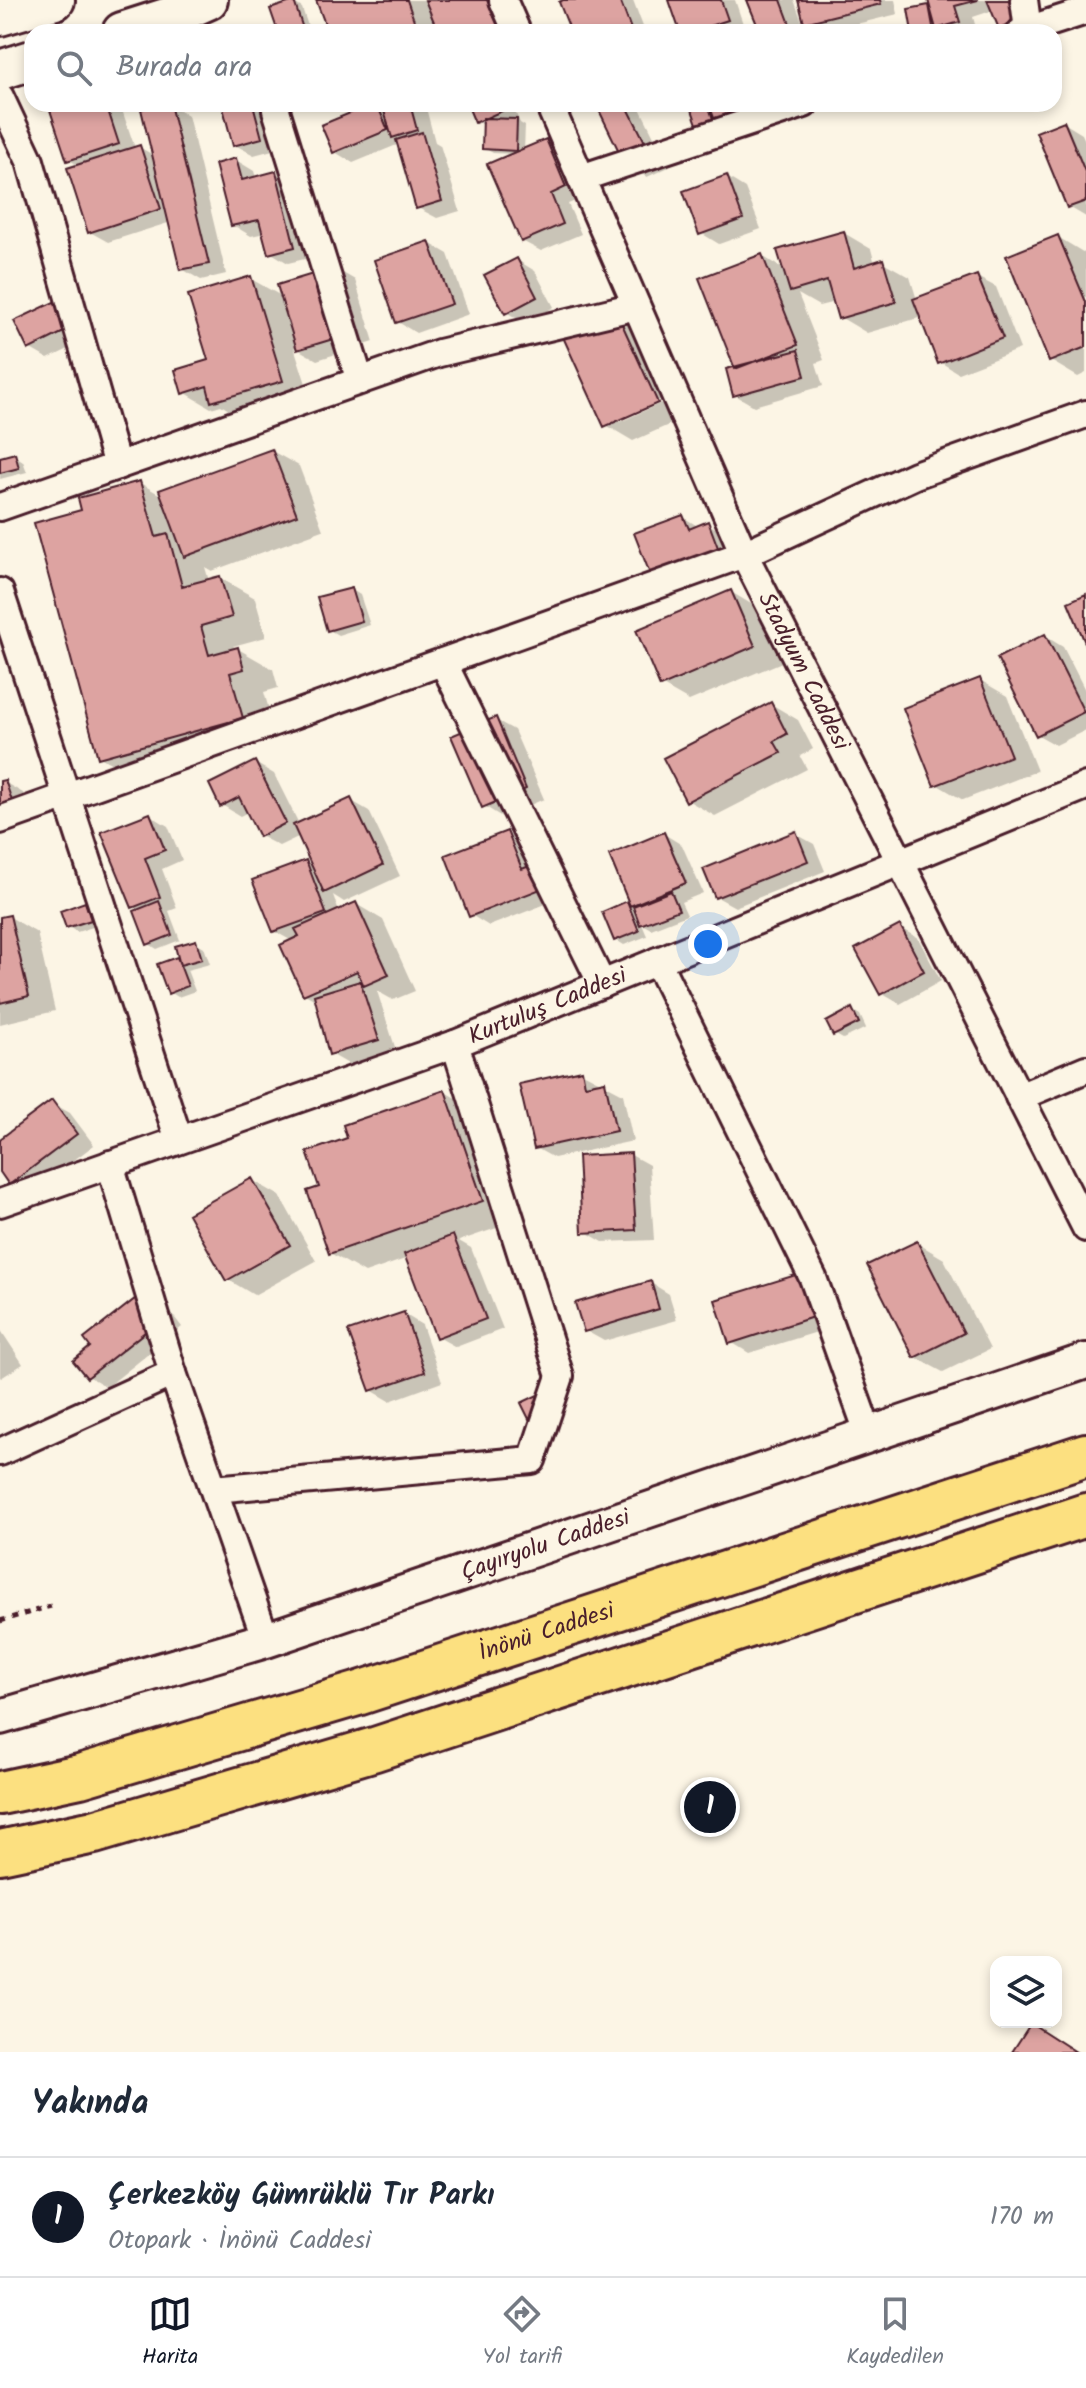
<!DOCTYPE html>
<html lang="tr">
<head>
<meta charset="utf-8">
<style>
	:root { --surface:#fff; --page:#f6f6f7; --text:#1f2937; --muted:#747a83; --line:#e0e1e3; --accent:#111827 }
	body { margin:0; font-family:Kalam,sans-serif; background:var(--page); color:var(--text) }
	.controls { position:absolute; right:24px; bottom:24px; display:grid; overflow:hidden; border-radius:16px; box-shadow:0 4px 12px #0003 }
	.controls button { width:72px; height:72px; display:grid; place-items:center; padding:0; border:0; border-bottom:2px solid var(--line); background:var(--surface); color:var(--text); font:40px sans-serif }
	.you { position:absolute; left:708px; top:944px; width:28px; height:28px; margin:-20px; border:6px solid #fff; border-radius:50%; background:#1a73e8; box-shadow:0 0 0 12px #1a73e833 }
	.badge { display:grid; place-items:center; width:52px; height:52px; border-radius:50%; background:var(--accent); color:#fff; font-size:26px; font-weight:700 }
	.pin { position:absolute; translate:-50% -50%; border:4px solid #fff; box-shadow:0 2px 8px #0006 }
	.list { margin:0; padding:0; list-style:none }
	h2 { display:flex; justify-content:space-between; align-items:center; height:104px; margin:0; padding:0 32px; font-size:34px }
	h2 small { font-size:26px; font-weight:400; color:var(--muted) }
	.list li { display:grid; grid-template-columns:52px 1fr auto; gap:24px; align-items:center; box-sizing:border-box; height:120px; padding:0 32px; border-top:2px solid var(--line) }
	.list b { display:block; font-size:30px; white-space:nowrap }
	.list p { margin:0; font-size:26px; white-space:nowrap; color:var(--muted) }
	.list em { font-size:26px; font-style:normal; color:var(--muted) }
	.icon { flex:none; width:44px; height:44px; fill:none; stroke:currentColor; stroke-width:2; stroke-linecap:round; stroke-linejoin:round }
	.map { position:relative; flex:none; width:1086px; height:2052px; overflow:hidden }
	.search { position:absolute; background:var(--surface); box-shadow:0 4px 12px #0003; left:24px; right:24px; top:24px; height:88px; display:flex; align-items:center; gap:20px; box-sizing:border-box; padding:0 28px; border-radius:24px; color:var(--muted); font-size:30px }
	.sheet { height:224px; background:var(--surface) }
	nav { display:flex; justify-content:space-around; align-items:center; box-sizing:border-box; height:112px; border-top:2px solid var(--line); background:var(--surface); font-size:22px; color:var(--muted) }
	nav a { display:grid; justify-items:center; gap:4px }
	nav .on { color:var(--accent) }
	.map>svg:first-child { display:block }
	.shadow { fill:#0003; fill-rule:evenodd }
	.building { fill:#dda3a1; stroke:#4a1f2b; stroke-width:2 }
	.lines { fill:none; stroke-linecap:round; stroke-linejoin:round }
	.minor-casing { stroke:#4a1f2b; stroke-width:32 }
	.tertiary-casing { stroke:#4a1f2b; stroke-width:40 }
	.secondary-casing { stroke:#4a1f2b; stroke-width:44 }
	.primary-casing { stroke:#4a1f2b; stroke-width:48 }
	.path { stroke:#4a1f2b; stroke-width:5; stroke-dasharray:6 6; stroke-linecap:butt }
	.minor { stroke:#fcf5e5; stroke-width:26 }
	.tertiary { stroke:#fcf5e5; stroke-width:34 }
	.secondary { stroke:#fcf5e5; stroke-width:38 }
	.primary { stroke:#fce080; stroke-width:42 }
	.labels { text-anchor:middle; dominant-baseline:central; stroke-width:6; stroke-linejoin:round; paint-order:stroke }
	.street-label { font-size:24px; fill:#4a1f2b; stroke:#fcf5e5 }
</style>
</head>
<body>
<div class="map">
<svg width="1086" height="2052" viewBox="0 0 1086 2052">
	<rect width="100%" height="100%" fill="#fcf5e5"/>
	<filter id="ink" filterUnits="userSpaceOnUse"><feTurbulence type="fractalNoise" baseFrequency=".0125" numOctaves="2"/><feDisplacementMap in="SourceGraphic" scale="16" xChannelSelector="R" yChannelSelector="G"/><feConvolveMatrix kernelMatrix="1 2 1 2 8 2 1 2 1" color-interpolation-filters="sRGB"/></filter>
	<g filter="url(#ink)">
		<!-- shadow -->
		<path class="shadow" d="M318,0H507L520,32H330Z
			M569,0H633L645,32H573Z
			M671,0H735L745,30L682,32Z
			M750,0H794L806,32H762Z
			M800,0H895L898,14L823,32L804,21Z
			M930,0H1038L1048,27L1034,32H1008L1000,27L994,10L973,17L977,32L941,30V32H914L910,10L932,7Z
			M294,3L302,8L310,32H280Z
			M50,104H120L135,148L139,147L155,156L169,104L188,115L226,274L201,280L182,269L171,222L108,242L90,232L80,166L69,160Z
			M224,104H267L280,148L254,155L235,145Z
			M376,104L386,110L385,104H425L435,142L440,145L460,211L437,218L418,208L399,144L353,163L335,152Z
			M469,104H512L520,123L525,126L524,151L546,141L564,152L583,198L568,204L581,234L541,251L522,241L516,154L493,153L484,148L485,126L476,121Z
			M598,104H638L669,167L647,177L629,167Z
			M692,104H755L764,132L737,140L719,130Z
			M1064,123L1082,134L1086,143V217L1069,207Z
			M236,160L254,171L256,178L276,173L294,184L313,257L288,263L270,252L265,233L251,236L233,225Z
			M727,177L745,188L761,229L719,244L701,233Z
			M844,233L871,249L875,264L883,262L910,277L917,300L977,277L996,287L1020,349L958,373L940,362L922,317L867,333L840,317L835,302L819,306L798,294L824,360L816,363L823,386L754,406L735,395L737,368L762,256L785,270Z
			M1058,237L1086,254V373L1078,377L1051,361Z
			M429,243L448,254L469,314L416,333L398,322Z
			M517,260L535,271L554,307L525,323L506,312Z
			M336,269L355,280L374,342L317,360L294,347L310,396L240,417L221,405L211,408L184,392L211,361L251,279L283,297Z
			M56,303L87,340L48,359L29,348Z
			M617,315L644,331L684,418L633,441L606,425ZM666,397L668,400L620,422V418Z
			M272,451L299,466L323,530L212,571L205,567L209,581L220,578L255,598L266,637L233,646L273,669L278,688L264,692L277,738L135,777L100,757L83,512L140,483L164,497Z
			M14,455L23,461L27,472L0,479V459Z
			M683,517L699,527L708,524L726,534L737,563L673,588Z
			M352,590L360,595L370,625L338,635L329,630Z
			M731,592L758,608L782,662L689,701L661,685Z
			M1045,636L1063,647L1086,692V730L1056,745L1038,735Z
			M980,680L1007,696L1037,771L963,800L936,784Z
			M771,704L798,720L813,749L800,756L807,769L715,816L687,800Z
			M496,720L514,730L544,799L502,817L484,806Z
			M255,763L274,774L299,824L350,800L369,811L400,876L344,902L333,895L339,912L356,904L383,920L415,991L393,1000L377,991L396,1050L350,1065L331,1054L317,1001L305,994L292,941L274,931L306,862L315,867L300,836L279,846L260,836L248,812L240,816L222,805Z
			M4,782L23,793L32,820L0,831V784Z
			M150,815L168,826L182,860L162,869L177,908L169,911L180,940L157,949L149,944L140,911L134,907Z
			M507,833L525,843L569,895L489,926L471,915Z
			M664,834L682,845L703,893L681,902L687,915L651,929L642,924L647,936L624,945L616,940L627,903L633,907L611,856Z
			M796,834L814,844L825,871L735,907L717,897Z
			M85,904L94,909L99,925L77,932L68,927Z
			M10,917L37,933L55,1011L0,1024V919Z
			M900,928L918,938L941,981L900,1004L881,993Z
			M196,942L204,947L210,964L187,970L195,991L178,997L170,992L159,965L180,958Z
			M852,1010L860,1015L866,1028L843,1039L834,1034Z
			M581,1072L623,1094L633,1141L554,1158L536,1148Z
			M445,1092L480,1112L517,1221L459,1241L471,1248L503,1329L456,1347L438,1337L408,1258L365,1273L330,1253L321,1188L350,1139Z
			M52,1103L70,1113L94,1145L29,1194L10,1183L0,1169V1141Z
			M631,1155L649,1165L654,1240L603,1242L584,1231Z
			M252,1180L280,1196L316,1261L254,1295L227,1279Z
			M917,1243L944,1259L990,1349L943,1372L915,1357Z
			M651,1283L669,1294L677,1320L604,1341L586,1331Z
			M817,1287L830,1328L749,1353L731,1342Z
			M164,1304L182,1327L107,1387L88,1376L93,1347Z
			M404,1314L422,1325L442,1382L390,1401L371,1390Z
			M0,1329L23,1364L1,1378L0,1377Z"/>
		<!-- building -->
		<path class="building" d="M316,0H407L418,32H328Z
			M425,0H487L501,32H438Z
			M563,0H620L632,32H571L559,2Z
			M669,0H721L728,20L691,32H680Z
			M747,0H781L793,32H760Z
			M798,0H880L881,4L804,23Z
			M928,0H978L955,6L960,22L936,29Z
			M987,0H1025L1031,16L999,29Z
			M294,1L304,32H278L270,9Z
			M929,5L934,32H912L908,9Z
			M48,104H106L119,144L67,161Z
			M162,104H170L209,264L180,270L141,109Z
			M222,104H253L262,138L233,146Z
			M372,104H377L388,130L333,153L321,125Z
			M382,104H410L417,130L392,138Z
			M467,104H499L502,111L475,123Z
			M596,104H626L652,156L627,168Z
			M690,104H709L715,121L698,127Z
			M708,104H741L746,122L717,131Z
			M483,118L517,119L516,151L482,149Z
			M1064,121L1086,174V201L1067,208L1036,132Z
			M422,132L442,201L416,209L396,140Z
			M546,139L566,187L551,194L563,224L521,242L487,164Z
			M140,145L161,209L88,233L67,168Z
			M236,158L242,180L276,171L295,247L268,254L259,220L231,226L215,164Z
			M727,175L743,219L699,235L683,191Z
			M844,231L854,268L883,259L896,302L838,319L827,281L790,292L777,250Z
			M1058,235L1086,302V347L1049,362L1006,256Z
			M429,241L452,304L396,323L374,260Z
			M762,254L798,345L735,369L699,278Z
			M517,258L537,297L505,314L484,275Z
			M336,267L356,332L297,350L277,285Z
			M977,275L1003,338L938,364L913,299Z
			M251,276L283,381L211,402L207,386L182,394L175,370L208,360L188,295Z
			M56,301L70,329L28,350L14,321Z
			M617,313L658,403L604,427L563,337Z
			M798,350L805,376L733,396L726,369Z
			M272,449L297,515L184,557L159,490Z
			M15,453L19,468L0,473V457Z
			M140,481L156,537L168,534L182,586L220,576L232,617L201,626L209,655L238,647L244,669L230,673L243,718L98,758L34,523L81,510L78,498Z
			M683,515L689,529L708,521L720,553L652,579L634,533Z
			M352,588L362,621L327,631L317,597Z
			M731,590L755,646L660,687L636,630Z
			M1086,594V645L1068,602Z
			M1045,634L1084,712L1036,736L997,658Z
			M980,678L1011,756L934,786L903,708Z
			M771,702L787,734L774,741L781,753L686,802L663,758Z
			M496,717L526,789L482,808L451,736Z
			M255,761L286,823L259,837L239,797L220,807L209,784Z
			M5,780L15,810L0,815V781Z
			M351,798L383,865L324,893L293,825Z
			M150,813L165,850L145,858L160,897L132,908L101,832Z
			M507,831L522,869L542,861L551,885L469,917L445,855Z
			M796,831L808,861L715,898L703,869Z
			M664,832L686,883L630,906L609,855Z
			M306,860L326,913L273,932L252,880Z
			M671,891L679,910L640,925L633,906Z
			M159,901L172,935L147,945L134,911Z
			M627,901L639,931L614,941L602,912Z
			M85,902L91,920L66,928L60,911Z
			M356,902L389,975L364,986L357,971L303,995L280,945L299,936L295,929Z
			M10,915L29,996L0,1003V917Z
			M900,925L924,971L880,995L855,949Z
			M196,940L202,959L180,965L175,946Z
			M177,957L188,986L168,994L157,964Z
			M360,981L379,1040L329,1055L314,995Z
			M852,1008L859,1023L833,1036L826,1022Z
			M582,1070L585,1085L605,1081L616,1131L534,1149L519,1084Z
			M445,1090L483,1201L329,1254L307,1191L319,1187L307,1152L347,1138L343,1125Z
			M52,1100L77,1134L9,1185L0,1172V1139Z
			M631,1153L636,1230L582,1233L578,1156Z
			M252,1178L290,1245L226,1281L188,1214Z
			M453,1235L486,1319L436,1338L404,1254Z
			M917,1241L964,1333L914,1358L867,1265Z
			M799,1274L813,1317L729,1344L715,1300Z
			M651,1281L659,1309L584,1332L575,1303Z
			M145,1291L165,1316L87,1378L73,1361L90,1347L84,1339Z
			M404,1312L425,1372L370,1391L348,1331Z
			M552,1388L560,1405L529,1419L521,1403Z
			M1031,2023L1076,2052H1012Z"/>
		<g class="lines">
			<defs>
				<g id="minor">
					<path d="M503,0L517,32"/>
					<path d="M1024,0L1028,30"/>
					<path d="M1021,32L1086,11"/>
					<path d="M0,97L30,161L117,466"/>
					<path id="s1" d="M549,104L744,554L1086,1228"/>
					<path d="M276,110L360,381"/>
					<path d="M581,178L804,104"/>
					<path d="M0,507L439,353L636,306"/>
					<path d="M0,592L179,1140"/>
					<path d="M443,662L602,984"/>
					<path d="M0,820L744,554L915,475L1086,414"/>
					<path d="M657,961L813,1278L869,1435"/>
					<path d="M1019,1097L1086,1069"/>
					<path d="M110,1164L173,1373L266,1640"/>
					<path id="s2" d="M0,1203L455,1044L1086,786"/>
					<path d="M0,1452L173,1373"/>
					<path d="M214,1489L532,1460L560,1376L455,1044"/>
				</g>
				<g id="tertiary">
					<path id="s3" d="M0,1717L266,1640L1086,1361"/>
				</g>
				<path id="secondary" d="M0,16L55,0
					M122,32L172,16L208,0
					M0,70L32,60"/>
				<g id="primary">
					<path id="s4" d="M0,1793L80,1776L357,1694L1086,1455"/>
					<path d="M0,1852L94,1832L375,1749L1086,1515"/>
				</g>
			</defs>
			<!-- minor casing -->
			<use href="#minor" class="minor-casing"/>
			<!-- tertiary casing -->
			<use href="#tertiary" class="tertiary-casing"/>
			<!-- secondary casing -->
			<use href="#secondary" class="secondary-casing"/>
			<!-- primary casing -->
			<use href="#primary" class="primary-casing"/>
			<!-- path -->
			<path class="path" d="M0,1621L51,1606"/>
			<!-- minor -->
			<use href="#minor" class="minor"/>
			<!-- tertiary -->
			<use href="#tertiary" class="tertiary"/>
			<!-- secondary -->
			<use href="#secondary" class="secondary"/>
			<!-- primary -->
			<use href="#primary" class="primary"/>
		</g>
	</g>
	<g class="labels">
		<!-- street labels -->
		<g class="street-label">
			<text stroke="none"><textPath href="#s1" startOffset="622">Stadyum Caddesi</textPath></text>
			<text stroke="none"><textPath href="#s2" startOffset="582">Kurtuluş Caddesi</textPath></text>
			<text stroke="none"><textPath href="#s3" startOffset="572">Çayıryolu Caddesi</textPath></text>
			<text stroke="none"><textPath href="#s4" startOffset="570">İnönü Caddesi</textPath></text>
		</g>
	</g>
</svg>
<div class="controls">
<button><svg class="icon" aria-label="layers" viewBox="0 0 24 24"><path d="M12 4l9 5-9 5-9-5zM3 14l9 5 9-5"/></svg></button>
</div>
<div class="you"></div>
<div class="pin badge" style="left:710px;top:1807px">1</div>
<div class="search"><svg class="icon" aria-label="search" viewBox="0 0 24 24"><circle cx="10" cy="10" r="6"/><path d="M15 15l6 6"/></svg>Burada ara</div>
</div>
<section class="sheet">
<h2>Yakında<small></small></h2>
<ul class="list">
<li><span class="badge">1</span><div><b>Çerkezköy Gümrüklü Tır Parkı</b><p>Otopark · İnönü Caddesi</p></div><em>170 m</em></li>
</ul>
</section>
<nav>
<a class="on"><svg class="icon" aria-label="map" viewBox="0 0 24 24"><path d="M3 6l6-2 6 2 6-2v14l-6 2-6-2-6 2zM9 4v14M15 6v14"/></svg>Harita</a>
<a><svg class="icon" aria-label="directions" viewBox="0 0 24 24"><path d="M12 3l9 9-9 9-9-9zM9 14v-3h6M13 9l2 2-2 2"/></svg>Yol tarifi</a>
<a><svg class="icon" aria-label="saved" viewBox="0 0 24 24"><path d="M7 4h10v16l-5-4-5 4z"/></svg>Kaydedilen</a>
</nav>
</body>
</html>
